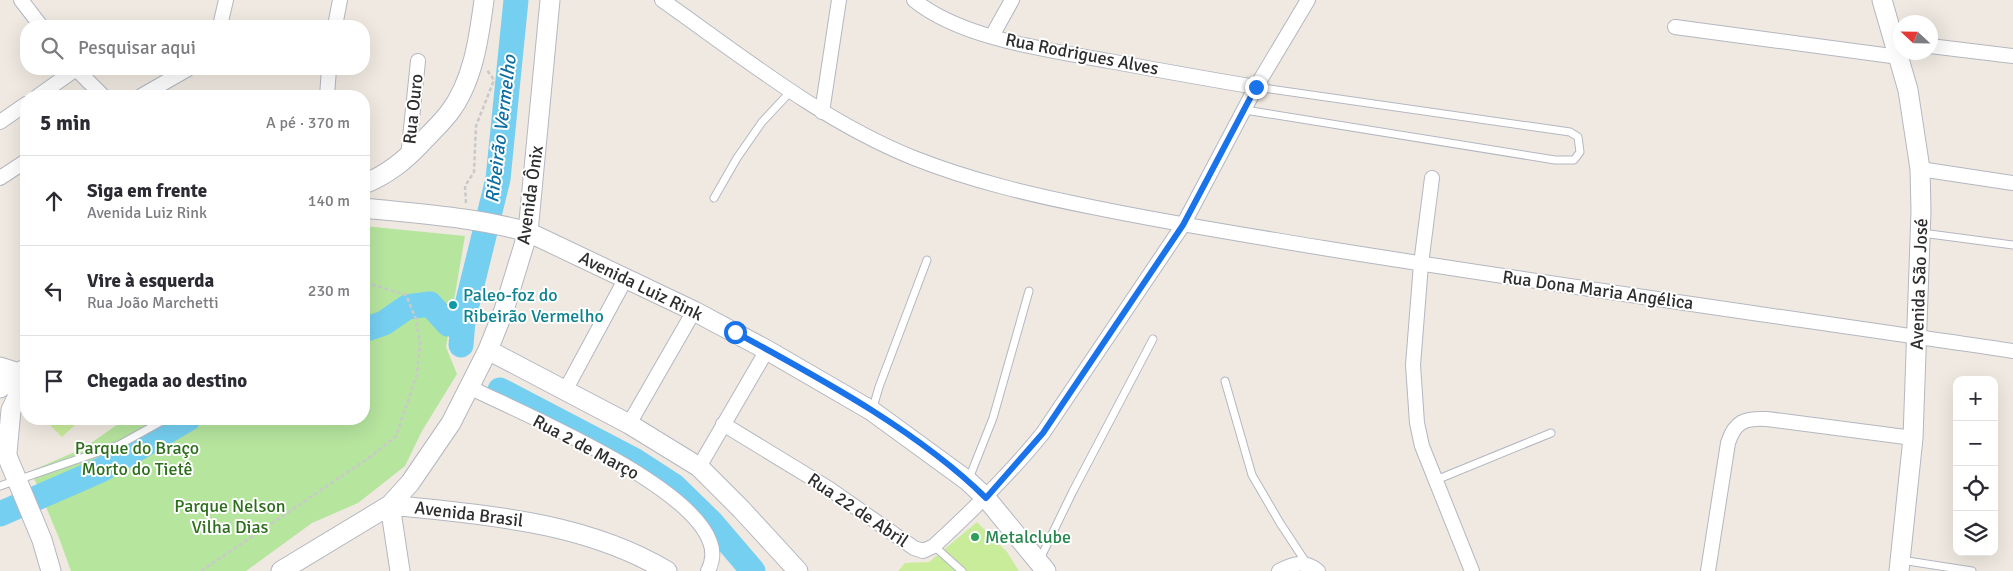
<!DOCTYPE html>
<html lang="pt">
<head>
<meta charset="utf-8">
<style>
	:root { --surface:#fff; --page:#f2f2f3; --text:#2b2b33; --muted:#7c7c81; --line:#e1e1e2 }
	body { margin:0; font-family:Signika,sans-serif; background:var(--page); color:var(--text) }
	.controls { position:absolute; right:15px; bottom:15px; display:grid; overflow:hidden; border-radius:10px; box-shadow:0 5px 20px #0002 }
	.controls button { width:45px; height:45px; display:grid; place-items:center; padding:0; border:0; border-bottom:1px solid var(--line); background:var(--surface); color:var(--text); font:25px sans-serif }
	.compass { position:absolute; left:1893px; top:15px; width:45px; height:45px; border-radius:50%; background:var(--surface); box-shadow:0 5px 20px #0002; rotate:292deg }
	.stop { position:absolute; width:15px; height:15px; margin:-11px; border:4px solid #1a73e8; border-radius:50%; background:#fff }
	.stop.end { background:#1a73e8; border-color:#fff; box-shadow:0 1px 5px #0008 }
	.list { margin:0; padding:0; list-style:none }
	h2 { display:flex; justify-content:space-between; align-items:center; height:65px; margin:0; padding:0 20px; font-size:21px }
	h2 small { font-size:16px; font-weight:400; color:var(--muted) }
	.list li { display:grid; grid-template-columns:32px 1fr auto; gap:15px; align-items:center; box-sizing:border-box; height:90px; padding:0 20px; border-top:1px solid var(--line) }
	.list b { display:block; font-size:19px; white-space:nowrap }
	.list p { margin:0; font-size:16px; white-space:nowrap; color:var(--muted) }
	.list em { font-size:16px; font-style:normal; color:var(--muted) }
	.icon { flex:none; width:28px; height:28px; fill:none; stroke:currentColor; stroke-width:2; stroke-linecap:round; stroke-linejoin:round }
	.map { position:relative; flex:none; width:2013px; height:571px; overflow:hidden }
	.search { position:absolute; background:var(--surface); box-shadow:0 5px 20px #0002; left:20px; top:20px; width:350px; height:55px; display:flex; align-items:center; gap:12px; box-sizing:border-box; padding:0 18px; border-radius:20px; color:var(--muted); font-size:19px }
	.panel { position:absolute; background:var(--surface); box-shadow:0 5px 20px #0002; left:20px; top:90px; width:350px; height:335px; border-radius:20px }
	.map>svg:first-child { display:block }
	.green { fill:#b6e59e }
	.pitch { fill:#c9ec9a }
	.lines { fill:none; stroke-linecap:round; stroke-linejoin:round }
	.river { stroke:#75cff0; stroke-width:25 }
	.lane-casing { stroke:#b4b7c1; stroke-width:9 }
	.street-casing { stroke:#b4b7c1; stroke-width:16 }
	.secondary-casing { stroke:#b4b7c1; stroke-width:21 }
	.path { stroke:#c9c9c9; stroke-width:2.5; stroke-dasharray:4 2.5; stroke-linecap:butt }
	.lane { stroke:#fff; stroke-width:7 }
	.street { stroke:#fff; stroke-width:14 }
	.secondary { stroke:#fff; stroke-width:19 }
	.route { stroke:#1a73e8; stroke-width:6 }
	.culture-dot { fill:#0f9aa8; stroke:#fff; stroke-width:2 }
	.leisure-dot { fill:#2e9e5b; stroke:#fff; stroke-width:2 }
	.labels { text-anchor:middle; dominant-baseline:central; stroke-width:4; stroke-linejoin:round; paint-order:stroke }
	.street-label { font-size:18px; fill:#2e2e2e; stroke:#fff }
	.culture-label { font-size:18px; fill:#0d838f; stroke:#fff; text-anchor:start }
	.park-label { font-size:18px; fill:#2c6e1b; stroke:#fff }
	.leisure-label { font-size:18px; fill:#27864d; stroke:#fff; text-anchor:start }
	.water-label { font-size:19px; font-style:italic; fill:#0d6fa3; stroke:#fff }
</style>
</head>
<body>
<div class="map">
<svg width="2013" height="571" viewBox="0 0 2013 571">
	<rect width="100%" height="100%" fill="#efe9e1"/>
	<!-- green -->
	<path class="green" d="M364,226L465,236L446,347L457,374L422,431L405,466L358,503L312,523L246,571H71L59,538L31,471L84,448L125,419H364Z"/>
	<!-- pitch -->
	<path class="pitch" d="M44,419H71L76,424L62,437Z
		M977,522L1007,552L1019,571H898L905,563L929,562Z"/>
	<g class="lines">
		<!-- river -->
		<path class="river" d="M364,330L384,323L407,307L430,304L448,324L463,321
			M461,345L463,321L498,179L516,0
			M500,390L634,460L674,486L712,523L753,571
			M0,514L101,470L188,419"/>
		<defs>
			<path id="lane" d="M1245,110L1555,160H1574L1580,152L1578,137L1570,132L1256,87
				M714,198L737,158L762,122L791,91
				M1922,233L2013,245
				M1225,381L1252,475L1280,523L1307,564
				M872,411L879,387L927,260
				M1436,480L1551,433
				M968,481L993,418L1029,291
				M0,486L119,445L166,419
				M934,546L962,571
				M1901,560L1972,571
				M1039,561L1073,491L1153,339"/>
			<path id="street" d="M21,0L41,26
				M662,0C743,57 822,121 914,158C972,181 1032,195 1092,207C1169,223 1246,235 1323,248C1553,285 1783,317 2013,351
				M914,0C962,39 1049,50 1109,61C1158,70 1207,79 1256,87
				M220,26L226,0
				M335,26L340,0
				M1675,27L1899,57
				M992,36L1012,0
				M1930,46L2013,56
				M76,69L103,96
				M38,96L76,69
				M141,96L188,69
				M327,96L329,69
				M822,112L839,0
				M0,122L26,104
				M408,157L418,61
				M1920,169L2013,183
				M0,178L26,161
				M1432,178L1421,264L1413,365L1417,423L1422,446L1472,571
				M471,388C526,415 690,484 710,542C714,552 713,561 708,571
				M566,389L626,278
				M629,424L694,311
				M723,424L828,488L914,548L923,551L934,546C973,510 1010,474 1043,433L1183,225L1256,87L1308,0
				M699,467L767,350
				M1279,571C1294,563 1304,560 1318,571
				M1708,571L1728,443C1735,421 1745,418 1767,419L1913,438"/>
			<path id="secondary" d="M1882,0L1908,90L1920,169L1921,211L1913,438L1899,571
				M364,184C389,174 407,159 425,139C433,131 442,122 449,113C473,82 479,38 484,0
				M364,208C419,214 475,217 528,232L694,311L767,350L872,411L968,481L986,498L1046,571
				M488,350L629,424L699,467L741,509L798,571
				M0,367L19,373
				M0,388L26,368
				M0,439L42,540L51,571
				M7,453L11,410L26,379
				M390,505C484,515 583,521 667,571
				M390,505L400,571
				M281,571L390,505L410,483L451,423L488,350L504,310L528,232L550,0"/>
		</defs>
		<!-- lane casing -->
		<use href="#lane" class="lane-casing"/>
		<!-- street casing -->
		<use href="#street" class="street-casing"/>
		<!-- secondary casing -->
		<use href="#secondary" class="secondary-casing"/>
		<!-- path -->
		<path class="path" d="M466,203L465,186L474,172L476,126L494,80L487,70
			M201,571L373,455L396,436L417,374L420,343L416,319L406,295L364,282"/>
		<!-- lane -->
		<use href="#lane" class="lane"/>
		<!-- street -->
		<use href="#street" class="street"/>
		<!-- secondary -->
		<use href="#secondary" class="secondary"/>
	</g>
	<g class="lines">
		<!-- route -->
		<path class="route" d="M735,332C819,378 917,430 986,498L1043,433L1183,225L1256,87"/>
	</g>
	<!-- markers -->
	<circle class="culture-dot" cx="453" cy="305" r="5"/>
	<circle class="leisure-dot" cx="975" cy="537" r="5"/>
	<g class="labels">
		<!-- street labels -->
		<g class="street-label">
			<text transform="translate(1082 54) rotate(11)">Rua Rodrigues Alves</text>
			<text transform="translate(413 109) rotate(-84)">Rua Ouro</text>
			<text transform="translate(530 195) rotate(-82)">Avenida Ônix</text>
			<text transform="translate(1919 284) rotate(-88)">Avenida São José</text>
			<text transform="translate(641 286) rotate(26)">Avenida Luiz Rink</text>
			<text transform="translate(1598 290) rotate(8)">Rua Dona Maria Angélica</text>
			<text transform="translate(586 447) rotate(28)">Rua 2 de Março</text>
			<text transform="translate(858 510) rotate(34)">Rua 22 de Abril</text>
			<text transform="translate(469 514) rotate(7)">Avenida Brasil</text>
		</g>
		<!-- culture labels -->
		<g class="culture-label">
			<text x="463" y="295">Paleo-foz do<tspan x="463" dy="21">Ribeirão Vermelho</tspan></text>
		</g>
		<!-- park labels -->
		<g class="park-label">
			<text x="137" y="448">Parque do Braço<tspan x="137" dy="21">Morto do Tietê</tspan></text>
			<text x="230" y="506">Parque Nelson<tspan x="230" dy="21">Vilha Dias</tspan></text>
		</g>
		<!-- leisure labels -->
		<g class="leisure-label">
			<text x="985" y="537">Metalclube</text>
		</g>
		<!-- water labels -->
		<g class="water-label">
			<text transform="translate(501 129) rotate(-83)">Ribeirão Vermelho</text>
		</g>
	</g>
</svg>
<div class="controls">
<button>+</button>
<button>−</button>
<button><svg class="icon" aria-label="locate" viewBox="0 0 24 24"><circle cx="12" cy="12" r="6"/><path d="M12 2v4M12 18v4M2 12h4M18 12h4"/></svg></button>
<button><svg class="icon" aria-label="layers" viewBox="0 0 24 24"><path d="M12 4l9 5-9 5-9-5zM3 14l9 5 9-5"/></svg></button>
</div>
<svg class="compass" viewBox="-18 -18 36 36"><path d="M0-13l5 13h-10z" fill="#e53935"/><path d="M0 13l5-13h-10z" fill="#7c7c81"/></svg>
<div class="stop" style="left:735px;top:332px"></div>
<div class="stop end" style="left:1256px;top:87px"></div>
<div class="search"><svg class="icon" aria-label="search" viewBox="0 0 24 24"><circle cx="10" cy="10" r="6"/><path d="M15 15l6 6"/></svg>Pesquisar aqui</div>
<section class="panel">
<h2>5 min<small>A pé · 370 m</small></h2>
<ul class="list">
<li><svg class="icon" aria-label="ahead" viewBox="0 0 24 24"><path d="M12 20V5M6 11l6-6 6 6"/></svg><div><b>Siga em frente</b><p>Avenida Luiz Rink</p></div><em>140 m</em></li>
<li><svg class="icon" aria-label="left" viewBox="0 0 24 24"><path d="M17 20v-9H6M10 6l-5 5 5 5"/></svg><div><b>Vire à esquerda</b><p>Rua João Marchetti</p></div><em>230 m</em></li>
<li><svg class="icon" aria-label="arrive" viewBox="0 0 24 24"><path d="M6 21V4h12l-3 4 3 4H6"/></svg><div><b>Chegada ao destino</b></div></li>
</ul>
</section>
</div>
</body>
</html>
